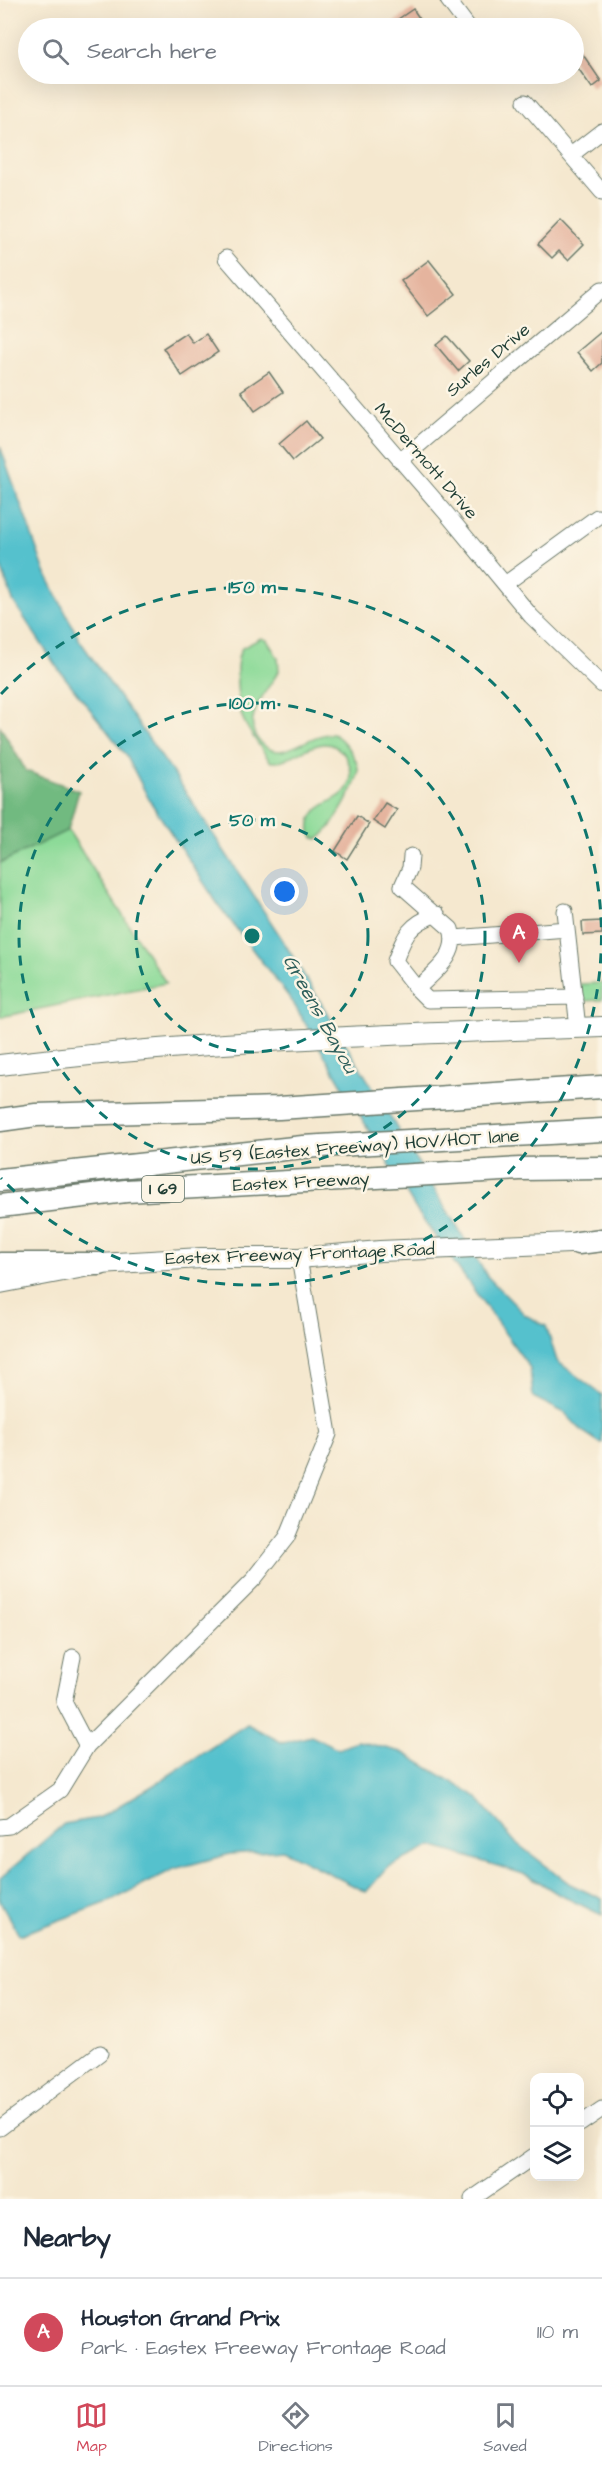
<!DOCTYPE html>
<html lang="en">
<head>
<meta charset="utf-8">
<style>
	:root { --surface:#fff; --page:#f2f2f3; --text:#1f2937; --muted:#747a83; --line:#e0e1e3; --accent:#d1495b }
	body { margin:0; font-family:"Architects Daughter",sans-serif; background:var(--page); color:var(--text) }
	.controls { position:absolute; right:18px; bottom:18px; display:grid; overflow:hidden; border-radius:12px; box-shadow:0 6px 24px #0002 }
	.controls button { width:54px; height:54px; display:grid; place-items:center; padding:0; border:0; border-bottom:2px solid var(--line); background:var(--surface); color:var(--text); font:30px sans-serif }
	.you { position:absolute; left:285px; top:892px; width:21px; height:21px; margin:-15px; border:4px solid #fff; border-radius:50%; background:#1a73e8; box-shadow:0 0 0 9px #1a73e833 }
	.badge { display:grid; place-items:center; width:39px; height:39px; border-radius:50%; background:var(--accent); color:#fff; font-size:20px; font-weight:700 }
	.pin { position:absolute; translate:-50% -50px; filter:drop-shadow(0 2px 3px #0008) }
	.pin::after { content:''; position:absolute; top:32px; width:21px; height:18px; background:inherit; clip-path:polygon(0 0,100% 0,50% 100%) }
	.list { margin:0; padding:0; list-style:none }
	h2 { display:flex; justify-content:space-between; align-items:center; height:78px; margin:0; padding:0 24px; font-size:26px }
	h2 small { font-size:20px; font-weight:400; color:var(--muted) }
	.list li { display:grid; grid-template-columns:39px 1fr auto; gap:18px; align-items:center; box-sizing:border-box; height:108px; padding:0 24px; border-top:2px solid var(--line) }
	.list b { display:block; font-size:22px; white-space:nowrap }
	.list p { margin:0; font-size:20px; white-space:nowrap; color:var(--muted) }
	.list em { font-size:20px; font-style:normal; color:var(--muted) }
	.icon { flex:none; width:33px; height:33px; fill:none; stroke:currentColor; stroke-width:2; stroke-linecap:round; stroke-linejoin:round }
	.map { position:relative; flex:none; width:602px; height:2199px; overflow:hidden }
	.search { position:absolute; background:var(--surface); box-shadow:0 6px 24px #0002; left:18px; right:18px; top:18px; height:66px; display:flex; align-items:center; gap:15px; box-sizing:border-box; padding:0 21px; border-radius:33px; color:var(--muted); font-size:22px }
	.sheet { height:186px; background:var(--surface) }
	nav { display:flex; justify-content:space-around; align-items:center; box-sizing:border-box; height:84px; border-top:2px solid var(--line); background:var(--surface); font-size:16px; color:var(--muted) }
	nav a { display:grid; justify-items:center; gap:3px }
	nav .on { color:var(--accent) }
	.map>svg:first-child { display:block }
	.green { fill:#8cda98; stroke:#568c66; stroke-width:1.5 }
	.forest { fill:#71ba80; stroke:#487c5a; stroke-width:1.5 }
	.water { fill:#55c1cd; stroke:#3a7f80; stroke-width:1.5 }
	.building { fill:#e5b49e }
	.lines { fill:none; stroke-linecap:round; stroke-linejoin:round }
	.minor-casing { stroke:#6a796a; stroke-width:17 }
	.major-casing { stroke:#6a796a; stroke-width:22 }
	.highway-casing { stroke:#6a796a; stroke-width:25 }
	.minor { stroke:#fff; stroke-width:15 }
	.major { stroke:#fff; stroke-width:20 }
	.highway { stroke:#fff; stroke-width:22 }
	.ring { fill:none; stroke:#0f766e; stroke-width:3; stroke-dasharray:10 8 }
	.labels { text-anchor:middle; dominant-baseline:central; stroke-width:5; stroke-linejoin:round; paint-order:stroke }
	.shield { fill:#fcf5e5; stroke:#617469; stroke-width:1.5 }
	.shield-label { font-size:16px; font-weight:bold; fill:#1f3d34 }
	.street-label { font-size:18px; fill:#1f3d34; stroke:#fcf5e5 }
	.water-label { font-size:20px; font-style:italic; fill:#2c5e5a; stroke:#fcf5e5 }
	.centre { fill:#0f766e; stroke:#fcf5e5; stroke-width:3 }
	.ring-label { font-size:18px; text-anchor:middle; font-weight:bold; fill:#0f766e; stroke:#fcf5e5; stroke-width:5; stroke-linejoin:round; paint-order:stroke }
</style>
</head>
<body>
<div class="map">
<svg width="602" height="2199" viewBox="0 0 602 2199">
	<rect width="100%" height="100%" fill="#fcf5e5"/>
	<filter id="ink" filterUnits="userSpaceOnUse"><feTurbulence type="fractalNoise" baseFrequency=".0167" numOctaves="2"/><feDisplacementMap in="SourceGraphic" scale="12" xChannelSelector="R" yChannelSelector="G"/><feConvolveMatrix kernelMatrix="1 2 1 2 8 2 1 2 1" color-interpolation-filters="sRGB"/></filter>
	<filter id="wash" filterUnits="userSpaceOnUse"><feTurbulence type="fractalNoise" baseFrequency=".008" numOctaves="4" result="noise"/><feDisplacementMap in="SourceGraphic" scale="24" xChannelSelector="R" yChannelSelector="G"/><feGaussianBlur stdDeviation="1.35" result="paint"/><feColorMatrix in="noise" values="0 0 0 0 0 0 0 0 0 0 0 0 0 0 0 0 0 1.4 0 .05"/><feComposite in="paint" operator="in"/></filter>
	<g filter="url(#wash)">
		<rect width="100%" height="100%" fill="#f5e8cf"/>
		<!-- green -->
		<path class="green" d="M261,638L267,640L278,658L279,671C266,692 237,723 263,745C270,750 277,753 285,750C301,746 316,733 333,734C343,738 359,761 358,771C358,784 330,833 318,839L314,838L310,833C305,796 350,808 351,775C351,767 348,759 343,753C321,728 295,763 271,762L267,757C259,745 250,734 244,721C237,707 233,661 242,648Z
			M68,830L166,983L0,1017V863Z
			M602,983V1000L582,1001L580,984Z"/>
		<!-- forest -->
		<path class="forest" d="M0,726L26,771L79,791L68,830L0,863Z"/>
		<!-- water -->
		<path class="water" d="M0,446L45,572L80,641L177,779L282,939L487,1276L525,1315L546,1326L557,1361L602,1395V1444L582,1431L565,1413L533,1397L530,1368L417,1211L292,1001L219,906L150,801L126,755L56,666L13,601L0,564Z
			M247,1724L283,1743L311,1736L339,1749L358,1741L402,1752L477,1797L515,1842L570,1884L602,1899V1915L558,1894L530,1876L432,1846L388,1867L366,1892L283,1850L230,1854L174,1869L111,1901L19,1935L0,1901V1878L64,1824L98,1818L154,1785Z"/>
		<g id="blocks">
			<!-- building -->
			<path class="building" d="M413,9L426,28H385Z
				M573,40L601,81L592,88L573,61Z
				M561,220L584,244L568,260L559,251L552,258L538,244Z
				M429,260L456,294L428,316L401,281Z
				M602,331V363L593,371L577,352Z
				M186,333L193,343L206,334L218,352L182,376L163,348Z
				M447,336L469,361L458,371L436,345Z
				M269,372L283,392L255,411L241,391Z
				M306,421L320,439L293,461L279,444Z
				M385,803L397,810L385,829L373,821Z
				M357,816L369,824L347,859L335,851Z
				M602,921V934L583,935L582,922Z"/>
		</g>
	</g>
	<g filter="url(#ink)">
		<use href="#blocks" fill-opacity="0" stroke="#6a796a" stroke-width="1.5"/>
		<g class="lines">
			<defs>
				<path id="minor" d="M448,0L469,28
					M525,102L602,192
					M571,155L602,131
					M226,258L446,513L531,616L602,685
					M400,461L602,289
					M505,584L597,517
					M411,856L410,868L402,886L451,929C460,955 434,972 417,989L428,1000L575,997
					M565,911L578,1028
					M454,938L567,929
					M417,989L395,961C405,935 409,924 437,914
					M73,1657L64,1702L87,1746
					M0,1827L9,1826L60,1790L87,1746L254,1579L287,1537L329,1434L299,1258
					M580,2124L602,2109
					M0,2128L100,2053
					M472,2199L534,2156"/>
				<path id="major" d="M0,1065C200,1040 401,1034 602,1027
					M0,1283L100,1264L201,1258H299L380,1251L593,1242"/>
				<path id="highway" d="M0,1120L36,1115L279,1108L602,1087
					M0,1180L303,1147L602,1130
					M0,1206L126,1191L520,1169L602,1168
					M578,1243L602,1240
					M0,1264H100"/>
			</defs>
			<!-- minor casing -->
			<use href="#minor" class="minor-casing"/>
			<!-- major casing -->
			<use href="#major" class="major-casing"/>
			<!-- highway casing -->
			<use href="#highway" class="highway-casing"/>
			<!-- minor -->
			<use href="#minor" class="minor"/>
			<!-- major -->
			<use href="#major" class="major"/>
			<!-- highway -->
			<use href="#highway" class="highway"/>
		</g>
	</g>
	<!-- distance rings -->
	<g class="ring">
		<circle cx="252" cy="936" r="116"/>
		<circle cx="252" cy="936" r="233"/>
		<path d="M1 694A349 349 0 1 1 1 1178"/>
	</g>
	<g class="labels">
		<!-- shield labels -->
		<rect class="shield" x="142" y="1176" width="42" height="26" rx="4.5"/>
		<g class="shield-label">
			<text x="163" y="1189">I 69</text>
		</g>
		<!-- street labels -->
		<g class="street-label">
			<text transform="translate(488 360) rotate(-40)">Surles Drive</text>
			<text transform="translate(426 461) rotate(49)">McDermott Drive</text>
			<text transform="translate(355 1147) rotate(-4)">US 59 (Eastex Freeway) HOV/HOT lane</text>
			<text transform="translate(301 1182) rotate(-3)">Eastex Freeway</text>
			<text transform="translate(300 1254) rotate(-2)">Eastex Freeway Frontage Road</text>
		</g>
		<!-- water labels -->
		<g class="water-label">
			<text transform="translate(320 1014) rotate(61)">Greens Bayou</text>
		</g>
	</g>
	<circle cx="252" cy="936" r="9" class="centre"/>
	<g class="ring-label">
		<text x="252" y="593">150 m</text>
		<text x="252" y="709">100 m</text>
		<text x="252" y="826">50 m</text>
	</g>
</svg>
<div class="controls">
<button><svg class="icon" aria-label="locate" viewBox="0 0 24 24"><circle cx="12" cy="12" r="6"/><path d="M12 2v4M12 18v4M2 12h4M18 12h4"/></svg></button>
<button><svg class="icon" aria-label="layers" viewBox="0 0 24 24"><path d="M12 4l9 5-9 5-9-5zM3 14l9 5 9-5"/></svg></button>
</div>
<div class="you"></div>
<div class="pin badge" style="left:519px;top:963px">A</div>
<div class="search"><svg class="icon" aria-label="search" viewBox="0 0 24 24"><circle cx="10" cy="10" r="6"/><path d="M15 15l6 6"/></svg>Search here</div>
</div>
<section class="sheet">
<h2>Nearby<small></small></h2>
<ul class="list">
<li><span class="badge">A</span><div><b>Houston Grand Prix</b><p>Park · Eastex Freeway Frontage Road</p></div><em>110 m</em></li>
</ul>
</section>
<nav>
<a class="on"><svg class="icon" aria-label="map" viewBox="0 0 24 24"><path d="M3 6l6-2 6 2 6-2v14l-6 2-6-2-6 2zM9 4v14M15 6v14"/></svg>Map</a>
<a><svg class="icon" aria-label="directions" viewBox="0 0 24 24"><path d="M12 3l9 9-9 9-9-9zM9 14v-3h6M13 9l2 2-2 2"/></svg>Directions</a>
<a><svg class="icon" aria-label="saved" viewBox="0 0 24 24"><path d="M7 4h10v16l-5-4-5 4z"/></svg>Saved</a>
</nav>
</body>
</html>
